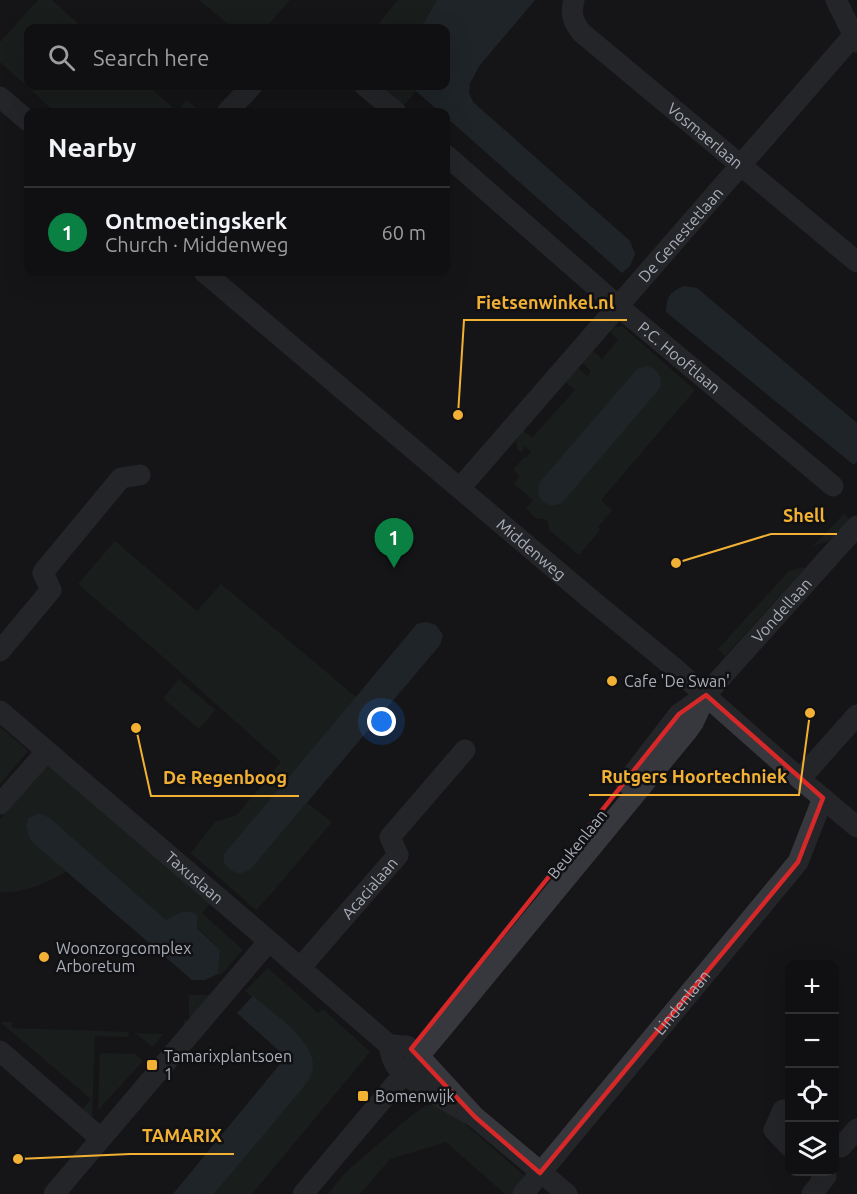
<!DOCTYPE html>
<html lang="en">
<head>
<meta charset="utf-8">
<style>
	:root { --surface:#101012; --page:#19191b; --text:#f1f3f6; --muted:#9c9d9f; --line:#303032; --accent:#0b8043 }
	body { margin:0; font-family:Ubuntu,sans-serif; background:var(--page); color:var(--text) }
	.controls { position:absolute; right:18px; bottom:18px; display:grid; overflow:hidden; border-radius:12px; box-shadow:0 6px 24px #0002 }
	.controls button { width:54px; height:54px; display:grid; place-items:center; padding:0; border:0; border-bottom:2px solid var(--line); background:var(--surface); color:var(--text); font:30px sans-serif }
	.you { position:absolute; left:382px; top:722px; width:21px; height:21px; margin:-15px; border:4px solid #fff; border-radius:50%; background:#1a73e8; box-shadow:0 0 0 9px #1a73e833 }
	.badge { display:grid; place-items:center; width:39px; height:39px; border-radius:50%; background:var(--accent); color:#fff; font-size:20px; font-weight:700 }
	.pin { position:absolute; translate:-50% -50px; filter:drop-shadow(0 2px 3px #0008) }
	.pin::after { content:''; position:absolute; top:32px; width:21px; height:18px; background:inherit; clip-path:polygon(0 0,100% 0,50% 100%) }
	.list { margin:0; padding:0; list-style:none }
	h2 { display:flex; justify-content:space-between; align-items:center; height:78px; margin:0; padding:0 24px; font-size:26px }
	h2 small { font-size:20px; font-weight:400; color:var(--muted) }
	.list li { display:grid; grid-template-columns:39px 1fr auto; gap:18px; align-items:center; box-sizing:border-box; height:90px; padding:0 24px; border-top:2px solid var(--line) }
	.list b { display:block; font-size:22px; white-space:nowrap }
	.list p { margin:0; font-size:20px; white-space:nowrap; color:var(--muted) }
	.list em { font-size:20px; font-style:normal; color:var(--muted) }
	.icon { flex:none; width:33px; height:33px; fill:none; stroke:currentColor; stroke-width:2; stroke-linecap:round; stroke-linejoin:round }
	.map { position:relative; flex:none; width:857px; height:1194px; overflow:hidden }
	.search { position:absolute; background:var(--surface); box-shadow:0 6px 24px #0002; left:24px; top:24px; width:426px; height:66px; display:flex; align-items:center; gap:15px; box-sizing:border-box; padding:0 21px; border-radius:12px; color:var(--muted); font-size:22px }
	.panel { position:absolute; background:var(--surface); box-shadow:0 6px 24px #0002; left:24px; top:108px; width:426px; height:168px; border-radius:12px }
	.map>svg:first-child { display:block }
	.green { fill:#1e261f }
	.water { fill:#2c353c }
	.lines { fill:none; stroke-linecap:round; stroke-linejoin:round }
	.minor { stroke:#37383d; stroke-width:21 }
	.marked { fill:none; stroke:#d62828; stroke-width:4.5; stroke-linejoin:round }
	.poi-dot { fill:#f2b134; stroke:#111113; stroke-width:2 }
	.labels { text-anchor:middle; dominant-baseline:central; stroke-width:5; stroke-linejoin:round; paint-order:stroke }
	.street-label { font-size:16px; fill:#a8adb8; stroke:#111113 }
	.poi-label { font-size:16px; fill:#a8adb8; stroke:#111113; text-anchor:start }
	.leader { fill:none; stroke:#f2b134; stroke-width:2 }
	.callout-dot { fill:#f2b134; stroke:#111113; stroke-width:2 }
	.callout-label { font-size:18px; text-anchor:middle; font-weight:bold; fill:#f2b134; stroke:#111113; stroke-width:5; stroke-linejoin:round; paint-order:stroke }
</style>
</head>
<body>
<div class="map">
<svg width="857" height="1194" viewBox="0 0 857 1194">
	<rect width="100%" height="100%" fill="#161618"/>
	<!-- green -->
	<path class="green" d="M38,0H52L83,28H28V86H148L177,111L187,100L201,112H55L0,62V42Z
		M199,0H290L265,28H233Z
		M398,0H437L421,28H375Z
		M381,86H410L416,91L404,105Z
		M622,326L695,390L601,500L612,510L598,527L600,530L579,555L549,530C549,520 546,517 537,519L526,509L533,500L514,484L520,476L513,470L524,457L526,458L531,452L525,446L521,452L517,449L516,434L521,429L532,438L575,390L564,381L577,367L587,376L591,371L581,362L592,350L602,359L618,340L609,331L612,328Z
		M844,514L850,520L831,540L813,546Z
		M115,541L197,611L221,584L356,697L224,854V863L232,870H250L307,803L332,822L269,896L256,910L191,853L215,822L237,815L281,762L161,655L78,584Z
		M804,567V569L725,656L718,649L789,571Z
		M179,679L215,710L199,729L163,698Z
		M0,727L28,751L0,784Z
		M49,765L212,902L202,913L243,950L220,976L218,974L220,950L182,911L166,920L50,818L39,813L28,818L26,826L30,840L67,871C48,882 23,894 0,892V819Z
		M268,968L318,1013L323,1009L370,1052L252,1194H214L297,1095L300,1036L245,991Z
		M189,995H214L184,1029V1020L189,1019Z
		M0,1022H12V1028L129,1032L128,1037L95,1036L92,1118L82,1110L91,1099Z
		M135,1033L163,1034L153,1047Z
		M100,1053L135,1054L143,1061L98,1110Z
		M427,1105H441L455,1115L527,1178L514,1194H505L446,1142L390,1159L360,1194H328L346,1172L412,1115Z"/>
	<!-- water -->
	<path class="water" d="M437,0H535L480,65L470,83L469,93L473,102L630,241L635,254L630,266L622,273L446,117V112H440L410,86H446V28H421Z
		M684,286L697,288L857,423V461L854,465L666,312C667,296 670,292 684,286Z
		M646,366C658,368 663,377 660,388L562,503C548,510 534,499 539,483L637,369Z
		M426,622L436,625L443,635L440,645L250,870L239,874L231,870L224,863V854L417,624Z
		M39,813L50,818L166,920C177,914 185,907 197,915V928L220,950L218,974L205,980H192L30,840L26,826L28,818Z
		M253,996C272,1013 313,1038 313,1066C313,1077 303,1087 297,1095L214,1194H173L285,1058V1056L237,1013Z"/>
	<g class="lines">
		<!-- minor -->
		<g class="minor">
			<path id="s1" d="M574,0C570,14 573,22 582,33L857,262"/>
			<path d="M836,0L857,42"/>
			<path d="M365,86L396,112"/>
			<path d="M0,97L28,121"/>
			<path d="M227,112L252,86"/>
			<path id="s2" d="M446,155L618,306L833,486"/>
			<path id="s3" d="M204,272L588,597L671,665L800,779L857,827"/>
			<path id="s4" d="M460,488L853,36"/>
			<path d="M0,651L51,590L43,573L44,571L121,478L140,475"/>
			<path id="s5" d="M0,711L269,941L389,1045C390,1051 392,1059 395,1064C404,1079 458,1107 475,1117"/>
			<path d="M800,779L857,715"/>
			<path d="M626,783L679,714L703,697"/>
			<path d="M0,804L47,751"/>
			<path id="s6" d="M300,968L398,855L390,837L465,750"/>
			<path d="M389,1045L407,1046L419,1056L475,1117L567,1194"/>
			<path d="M0,1051L100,1138"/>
			<path d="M790,1111L783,1110L774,1130L790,1147"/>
			<path d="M834,1141L841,1147L857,1129"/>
			<path d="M54,1194L269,941"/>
			<path id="s7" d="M303,1194L440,1031L688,730L693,723L706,695L717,682L857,526"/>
			<path id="s8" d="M523,1194L798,862L823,798"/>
			<path d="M812,1194L826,1176L820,1172"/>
		</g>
	</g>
	<!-- marked area -->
	<path d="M0 0H857V1194H0ZM706,695L823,798L798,862L540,1173L475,1117L411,1049L679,714Z" fill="#161618" fill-opacity=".55" fill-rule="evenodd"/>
	<path class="marked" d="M706,695L823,798L798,862L540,1173L475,1117L411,1049L679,714Z"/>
	<!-- markers -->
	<g class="poi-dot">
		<circle cx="612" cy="681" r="6"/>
		<circle cx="44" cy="957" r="6"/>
		<rect x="146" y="1059" width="12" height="12" rx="3"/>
		<rect x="357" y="1090" width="12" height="12" rx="3"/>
	</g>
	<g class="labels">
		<!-- street labels -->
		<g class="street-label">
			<text stroke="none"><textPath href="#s1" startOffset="196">Vosmaerlaan</textPath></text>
			<text stroke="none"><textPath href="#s4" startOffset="336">De Genestetlaan</textPath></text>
			<text stroke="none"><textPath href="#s2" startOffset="309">P.C. Hooftlaan</textPath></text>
			<text stroke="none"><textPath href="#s3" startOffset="429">Middenweg</textPath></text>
			<text stroke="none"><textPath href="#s7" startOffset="756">Vondellaan</textPath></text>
			<text transform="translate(577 844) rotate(-51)">Beukenlaan</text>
			<text stroke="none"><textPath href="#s5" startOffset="256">Taxuslaan</textPath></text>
			<text stroke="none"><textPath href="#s6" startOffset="106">Acacialaan</textPath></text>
			<text stroke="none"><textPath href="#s8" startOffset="249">Lindenlaan</textPath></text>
		</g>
		<!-- poi labels -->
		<g class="poi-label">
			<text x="624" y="681">Cafe 'De Swan'</text>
			<text x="56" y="948">Woonzorgcomplex<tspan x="56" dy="18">Arboretum</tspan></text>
			<text x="164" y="1056">Tamarixplantsoen<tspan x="164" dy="18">1</tspan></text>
			<text x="375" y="1096">Bomenwijk</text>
		</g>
	</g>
	<!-- callouts -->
	<path class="leader" d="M458 415L464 320H627M676 563L771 534H837M810 713L799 795H589M136 728L151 796H299M18 1159L130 1154H234"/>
	<g class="callout-dot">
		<circle cx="458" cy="415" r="6"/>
		<circle cx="676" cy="563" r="6"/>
		<circle cx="810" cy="713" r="6"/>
		<circle cx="136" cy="728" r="6"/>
		<circle cx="18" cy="1159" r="6"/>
	</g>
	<g class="callout-label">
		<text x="545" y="309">Fietsenwinkel.nl</text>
		<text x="804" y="522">Shell</text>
		<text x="694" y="783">Rutgers Hoortechniek</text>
		<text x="225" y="784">De Regenboog</text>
		<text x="182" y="1142">TAMARIX</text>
	</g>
</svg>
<div class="controls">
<button>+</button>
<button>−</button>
<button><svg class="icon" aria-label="locate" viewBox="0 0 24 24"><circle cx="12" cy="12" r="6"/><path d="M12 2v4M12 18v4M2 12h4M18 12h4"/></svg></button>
<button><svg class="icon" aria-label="layers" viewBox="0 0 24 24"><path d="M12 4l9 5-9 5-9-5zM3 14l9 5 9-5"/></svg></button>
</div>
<div class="you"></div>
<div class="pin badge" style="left:394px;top:568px">1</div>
<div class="search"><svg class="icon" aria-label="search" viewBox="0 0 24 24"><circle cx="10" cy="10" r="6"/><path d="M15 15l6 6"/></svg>Search here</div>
<section class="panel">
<h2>Nearby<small></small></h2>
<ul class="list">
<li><span class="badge">1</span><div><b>Ontmoetingskerk</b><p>Church · Middenweg</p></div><em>60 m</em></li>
</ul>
</section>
</div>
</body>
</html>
